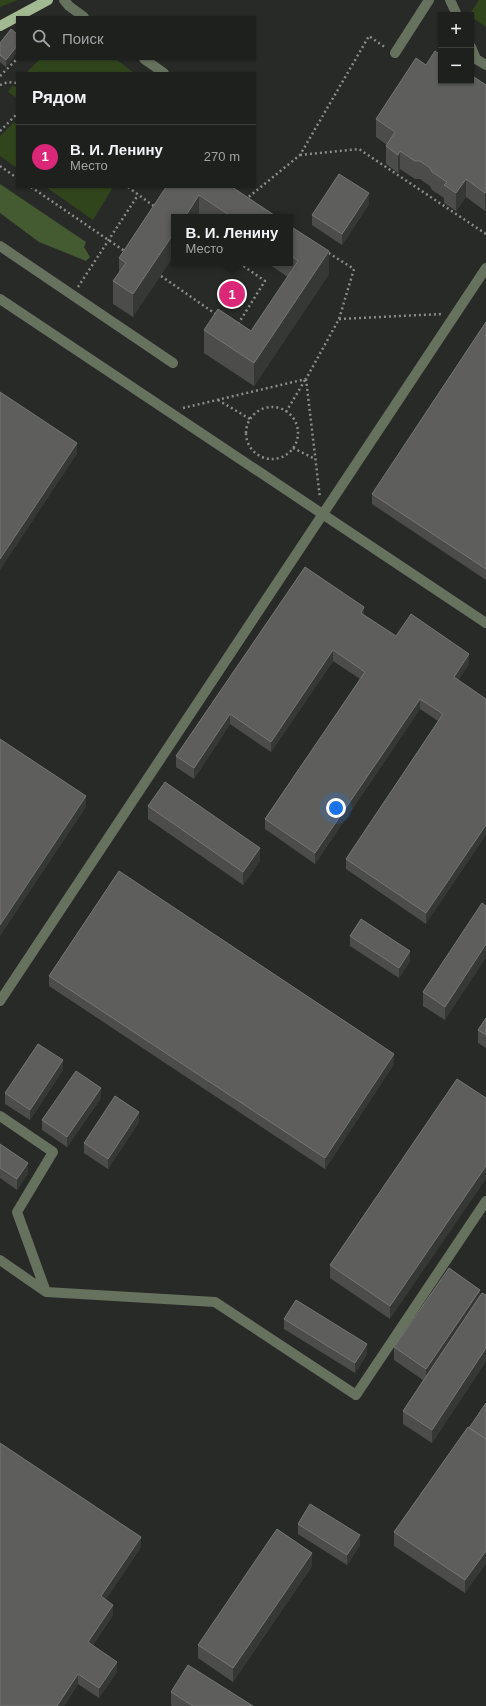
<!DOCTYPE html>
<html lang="ru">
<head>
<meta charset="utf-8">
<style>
	:root { --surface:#1e201d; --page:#2b2d2a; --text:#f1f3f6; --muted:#a1a3a4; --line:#3c3e3b; --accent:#db2777 }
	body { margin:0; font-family:Arial,sans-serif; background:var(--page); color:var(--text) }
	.controls { position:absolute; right:12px; top:12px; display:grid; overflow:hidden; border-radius:0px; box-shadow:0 1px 3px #0004 }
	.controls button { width:36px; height:36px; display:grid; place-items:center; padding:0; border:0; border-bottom:1px solid var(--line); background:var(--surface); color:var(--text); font:20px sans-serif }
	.you { position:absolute; left:336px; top:808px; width:14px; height:14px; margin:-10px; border:3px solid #fff; border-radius:50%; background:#1a73e8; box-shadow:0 0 0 6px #1a73e833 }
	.badge { display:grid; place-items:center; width:26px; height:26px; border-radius:50%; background:var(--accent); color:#fff; font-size:13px; font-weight:700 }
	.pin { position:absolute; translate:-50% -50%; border:2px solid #fff; box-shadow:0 1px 4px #0006 }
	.popup { position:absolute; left:171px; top:214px; width:122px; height:52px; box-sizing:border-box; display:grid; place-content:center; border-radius:0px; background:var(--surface); filter:drop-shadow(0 1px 3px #0005); font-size:13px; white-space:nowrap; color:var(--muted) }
	.popup b { font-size:15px; color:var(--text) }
	.popup::after { content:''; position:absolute; left:50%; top:100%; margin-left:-8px; border:8px solid transparent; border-top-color:var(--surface) }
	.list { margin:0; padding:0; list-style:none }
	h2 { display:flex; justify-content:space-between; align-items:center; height:52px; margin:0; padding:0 16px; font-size:17px }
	h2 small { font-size:13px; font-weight:400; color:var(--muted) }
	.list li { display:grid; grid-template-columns:26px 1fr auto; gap:12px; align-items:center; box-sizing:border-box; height:64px; padding:0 16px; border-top:1px solid var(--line) }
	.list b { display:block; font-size:15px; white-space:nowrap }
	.list p { margin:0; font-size:13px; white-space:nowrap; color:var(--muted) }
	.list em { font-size:13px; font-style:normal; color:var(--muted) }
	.icon { flex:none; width:22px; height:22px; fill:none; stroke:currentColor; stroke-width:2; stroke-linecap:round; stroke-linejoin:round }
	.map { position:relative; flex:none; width:486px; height:1706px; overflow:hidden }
	.search { position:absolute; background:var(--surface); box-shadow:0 1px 3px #0004; left:16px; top:16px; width:240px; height:44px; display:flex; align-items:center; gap:10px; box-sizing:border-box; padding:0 14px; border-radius:0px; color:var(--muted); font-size:15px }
	.panel { position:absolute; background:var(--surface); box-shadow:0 1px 3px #0004; left:16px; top:72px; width:240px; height:116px; border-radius:0px }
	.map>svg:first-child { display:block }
	.green { fill:#31451d }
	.forest { fill:#445a30 }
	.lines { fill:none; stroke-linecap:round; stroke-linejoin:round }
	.path { stroke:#898b89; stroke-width:2.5; stroke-dasharray:2 3; stroke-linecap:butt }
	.minor { stroke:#66715e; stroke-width:10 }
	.major { stroke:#a3b992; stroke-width:10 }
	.wall { fill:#4c4d4b }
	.shaded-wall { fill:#363835 }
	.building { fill:#5e5f5d; stroke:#757674 }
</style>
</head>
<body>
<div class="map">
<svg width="486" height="1706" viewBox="0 0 486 1706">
	<rect width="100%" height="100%" fill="#282a27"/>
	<!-- green -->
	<path class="green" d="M0,0H18L0,7Z
		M479,0H486V27L469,15Z
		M40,59H116L134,73H26Z
		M12,86L17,87V98L8,92Z
		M14,122L17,125V168L0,156V136Z
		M46,187H109L112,189L93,220Z"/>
	<!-- forest -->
	<path class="forest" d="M0,184L86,242L84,247L90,257L86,261L39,242L0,213Z"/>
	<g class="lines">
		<!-- path -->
		<path class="path" d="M0,76L17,59
			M0,85L8,82L17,83
			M0,131L17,114
			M300,155L359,149L486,234
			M0,166L17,178
			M31,187L126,252
			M128,187L155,207
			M245,200L300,155L369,36L386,48
			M161,276L217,315
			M78,287L138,195
			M339,319L442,314
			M238,324L265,281L239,263
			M306,379L320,498
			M218,400L250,419
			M246 433a26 26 0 1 1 52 0a26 26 0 1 1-52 0Z
			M183,408L306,379L339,319L354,269L327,252
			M286,412L305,380
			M293,448L315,459"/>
		<!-- minor -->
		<path class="minor" d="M64,0L69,6L84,17
			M450,0L457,15
			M471,47L476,59L486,65
			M395,53L429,0
			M144,59L164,73
			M0,246L173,363
			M0,299L486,623
			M0,1001L486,268
			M0,1116L53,1152L17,1212L46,1292
			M0,1260L46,1292L215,1302L356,1395L486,1201"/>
		<!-- major -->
		<path class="major" d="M0,26L48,0"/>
	</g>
	<!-- wall -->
	<path class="wall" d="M11,29L6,67L0,62V43Z
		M426,65L486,85V210L485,211L466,197L456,211L444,203V198L432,190L430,186L420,179H415L400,169L398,173L386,164V146L387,145L376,137V119Z
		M166,187H232L277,217H174L133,317L113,304V281L119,273V258Z
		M369,204L342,245L312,225V215Z
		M290,226L329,274L254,386L204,353V330L251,331L288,277L267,263H290Z
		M486,322V580L372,504V494Z
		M305,567L364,615L396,636L469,664L458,680L426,924L346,869V859L438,721L420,709L315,864L265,829V819L360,679L333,661L271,752L230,724L194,779L176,767V756Z
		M148,806L260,861L243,885L148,819Z
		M486,906L445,1020L423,1006V992Z
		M350,936L410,961L399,978L350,946Z
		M49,976L394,1064L325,1169L49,986Z
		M486,1018V1048L478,1043V1030Z
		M63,1070L30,1120L5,1104V1093Z
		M457,1079L390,1319L330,1278V1265Z
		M101,1098L67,1147L42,1130V1120Z
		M139,1122L108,1169L84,1153V1143Z
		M0,1144L28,1173L17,1190L0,1178Z
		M480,1295H486V1361L432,1443L403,1424V1411L423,1380L394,1360V1347Z
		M284,1319L367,1354L355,1373L284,1329Z
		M469,1428L465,1593L394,1546V1532Z
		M298,1524L360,1545L347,1565L298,1534Z
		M141,1547L105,1600L113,1615L93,1645L117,1672L99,1698L78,1684L64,1706H0Z
		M312,1566L233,1682L198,1658V1645Z
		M171,1692L253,1706H172L171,1705Z"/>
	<!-- shaded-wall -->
	<path class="shaded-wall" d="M17,46V53L6,67V60Z
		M400,151V169L398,173V155Z
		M466,179V197L456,211V193Z
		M486,192V210L485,211V193Z
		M369,193V204L342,245V234Z
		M199,195V217H185Z
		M174,233V256L133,317V294Z
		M329,251V274L254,386V363Z
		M77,443V454L0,570V559Z
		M364,607V618L361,613Z
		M333,650V661L271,752V742Z
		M469,654V664L454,687V677Z
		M420,699V709L315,864V853Z
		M230,714V724L194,779V768Z
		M86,796V807L0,936V925Z
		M486,825V835L426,924V913Z
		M260,848V861L243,885V872Z
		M486,944V958L445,1020V1007Z
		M410,951V961L399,978V968Z
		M394,1054V1064L325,1169V1158Z
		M63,1060V1070L30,1120V1110Z
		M101,1088V1098L67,1147V1137Z
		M139,1112V1122L108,1169V1159Z
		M28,1163V1173L17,1190V1179Z
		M486,1166V1179L390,1319V1306Z
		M480,1290V1303L426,1382V1369Z
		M367,1344V1354L355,1373V1363Z
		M486,1348V1361L432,1443V1430Z
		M360,1535V1545L347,1565V1555Z
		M141,1537V1547L101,1607V1596Z
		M486,1551V1564L465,1593V1580Z
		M312,1553V1566L233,1682V1668Z
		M113,1605V1615L88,1652V1642Z
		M117,1662V1672L99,1698V1688Z
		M78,1674V1684L64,1706H57Z"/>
	<!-- building -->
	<path class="building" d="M11,29L17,34V46L6,60L0,55V43Z
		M435,51L441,55V81H471V75L486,85V192L485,193L466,179L456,193L444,185L447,182L432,172L430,168L420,161H415L400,151L398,155L386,146L395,132L376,119L416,58L426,65Z
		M339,174L369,193L342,234L312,215Z
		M166,187H232L277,217H232L199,195L185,217H174V233L133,294L113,281L126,263L119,258Z
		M290,226L329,251L254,363L204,330L218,309L251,331L298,261L290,255Z
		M486,322V569L372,494Z
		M0,392L77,443L0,559Z
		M305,567L364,607L361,613L396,636L411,614L469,654L454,677L486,699V825L426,913L346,859L443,714L420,699L315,853L265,819L365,672L333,650L271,742L230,714L194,768L176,756Z
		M0,739L86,796L0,925Z
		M165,782L260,848L243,872L148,806Z
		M119,871L394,1054L325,1158L49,976Z
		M482,903L486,906V944L445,1007L423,992Z
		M361,919L410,951L399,968L350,936Z
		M486,1018V1035L478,1030Z
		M38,1044L63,1060L30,1110L5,1093Z
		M76,1071L101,1088L67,1137L42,1120Z
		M457,1079L486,1098V1166L390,1306L330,1265Z
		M115,1096L139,1112L108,1159L84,1143Z
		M0,1144L28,1163L17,1179L0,1168Z
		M449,1268L480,1290L426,1369L394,1347Z
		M482,1293L486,1295V1348L432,1430L403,1411Z
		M296,1300L367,1344L355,1363L284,1319Z
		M486,1403V1439L469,1428Z
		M468,1427L486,1439V1551L465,1580L394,1532Z
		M0,1443L141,1537L101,1596L113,1605L88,1642L117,1662L99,1688L78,1674L57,1706H0Z
		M310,1504L360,1535L347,1555L298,1524Z
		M277,1529L312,1553L233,1668L198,1645Z
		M188,1665L253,1706H193L171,1692Z"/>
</svg>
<div class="controls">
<button>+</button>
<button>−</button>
</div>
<div class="you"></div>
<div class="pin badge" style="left:232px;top:294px">1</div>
<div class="popup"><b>В. И. Ленину</b>Место</div>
<div class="search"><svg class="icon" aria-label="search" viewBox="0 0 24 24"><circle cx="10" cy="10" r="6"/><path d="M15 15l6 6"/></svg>Поиск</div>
<section class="panel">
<h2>Рядом<small></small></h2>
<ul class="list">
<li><span class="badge">1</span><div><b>В. И. Ленину</b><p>Место</p></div><em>270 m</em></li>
</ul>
</section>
</div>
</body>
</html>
